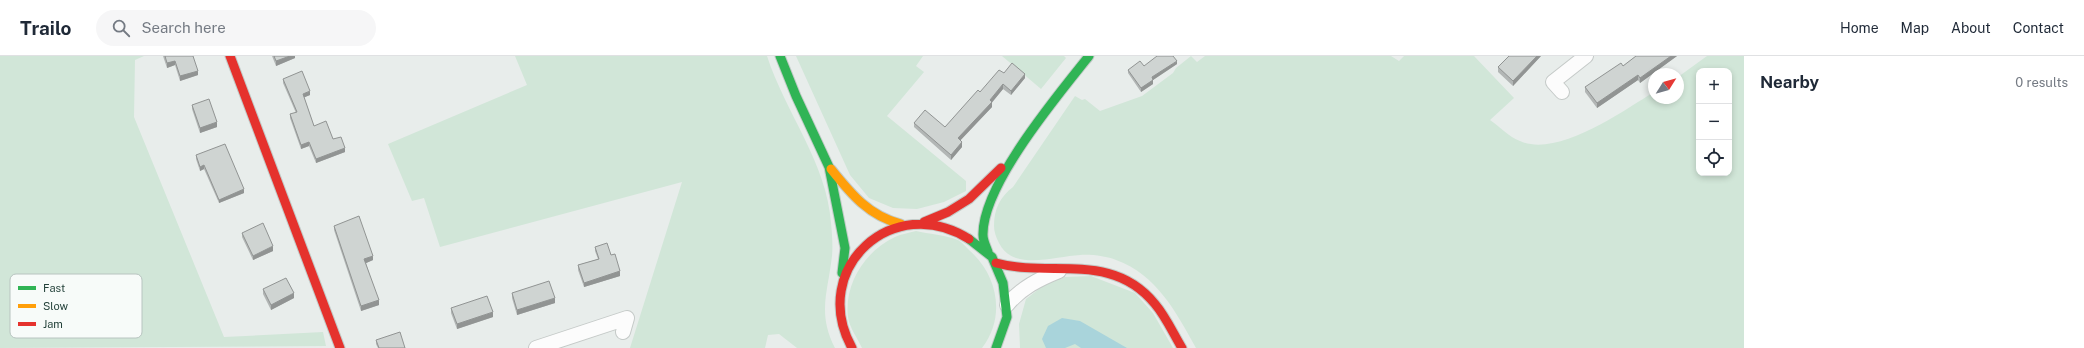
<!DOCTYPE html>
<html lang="en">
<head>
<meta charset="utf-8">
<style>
	:root { --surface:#fff; --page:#f6f6f7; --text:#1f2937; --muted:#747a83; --line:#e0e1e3 }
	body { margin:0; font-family:"Public Sans",sans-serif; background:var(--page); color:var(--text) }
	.controls { position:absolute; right:12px; top:12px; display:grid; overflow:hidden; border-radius:8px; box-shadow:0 2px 6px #0003 }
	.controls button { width:36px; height:36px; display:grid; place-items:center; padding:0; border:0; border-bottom:1px solid var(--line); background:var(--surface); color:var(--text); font:20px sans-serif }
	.compass { position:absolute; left:1648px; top:12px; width:36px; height:36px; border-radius:50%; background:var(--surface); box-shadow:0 2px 6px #0003; rotate:53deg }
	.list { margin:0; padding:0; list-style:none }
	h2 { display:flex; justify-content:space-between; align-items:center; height:52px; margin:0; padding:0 16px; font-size:17px }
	h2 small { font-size:13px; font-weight:400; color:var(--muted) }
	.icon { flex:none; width:22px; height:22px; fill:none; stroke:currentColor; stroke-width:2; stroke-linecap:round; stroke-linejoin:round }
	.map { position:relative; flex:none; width:1744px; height:292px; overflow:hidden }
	header { display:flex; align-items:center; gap:24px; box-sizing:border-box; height:56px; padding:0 20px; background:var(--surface); border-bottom:1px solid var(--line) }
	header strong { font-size:19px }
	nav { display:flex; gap:22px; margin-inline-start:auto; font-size:14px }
	.search { width:280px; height:36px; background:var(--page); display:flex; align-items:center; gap:10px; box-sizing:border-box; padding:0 14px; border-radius:22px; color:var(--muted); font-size:15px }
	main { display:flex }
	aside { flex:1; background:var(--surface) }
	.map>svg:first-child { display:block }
	.green { fill:#d1e6d8; fill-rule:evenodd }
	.water { fill:#a9d4db }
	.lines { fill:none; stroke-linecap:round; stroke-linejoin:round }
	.street-casing { stroke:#c5cac8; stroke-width:16 }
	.fast-casing { stroke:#c3cbc8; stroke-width:11 }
	.slow-casing { stroke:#c3cbc8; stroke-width:11 }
	.jam-casing { stroke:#c3cbc8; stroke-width:11 }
	.street { stroke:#fcfcfc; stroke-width:14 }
	.fast { stroke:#30b455; stroke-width:9 }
	.slow { stroke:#ff9f0a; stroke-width:9 }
	.jam { stroke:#e5322d; stroke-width:9 }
	.wall { fill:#b2b6b5 }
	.shaded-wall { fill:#919493 }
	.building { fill:#cfd4d2; stroke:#919493 }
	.key { fill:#f7fbf9; stroke:#b8c4c0; stroke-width:1 }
	.key-label { font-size:11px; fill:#24423a }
</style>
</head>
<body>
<header>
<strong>Trailo</strong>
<div class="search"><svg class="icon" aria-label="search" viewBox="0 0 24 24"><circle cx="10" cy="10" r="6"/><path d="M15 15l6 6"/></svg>Search here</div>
<nav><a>Home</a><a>Map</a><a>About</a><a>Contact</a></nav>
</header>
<main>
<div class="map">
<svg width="1744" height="292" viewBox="0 0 1744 292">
	<rect width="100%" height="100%" fill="#e8edeb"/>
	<!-- green -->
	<path class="green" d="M0,0H144L135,4L134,61L224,281L323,276L326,290L0,292Z
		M515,0H767C785,56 827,107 831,167C832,177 833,190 832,200C828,236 817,257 835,292H797L779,278L768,279L765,292H630L682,126L440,191L424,142L412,145L388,88L527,29Z
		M796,0H923L916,10L924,16L887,60L966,125V135L944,146L917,153L893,152L869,142L850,119Z
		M1002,0H1064L1066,2L1041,33Z
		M1191,0L1197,6L1205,0H1391L1399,5L1404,0H1474L1514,42L1490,64C1499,70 1509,81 1520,85C1557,102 1623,55 1654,36V42H1678V21L1707,0H1744V292H1196C1176,256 1157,219 1116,204C1107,200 1090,198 1080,199C1056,200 1013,216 999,187C996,181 994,176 994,170C994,153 1000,141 1013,131L1075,40L1082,44L1085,43L1100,55L1142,40L1173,17L1176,12ZM1699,15H1729V117H1699Z
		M916,175C928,178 946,179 958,184C962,186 966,191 969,194C998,219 1006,261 982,292H862C858,283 849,271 848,261C844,228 865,195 895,181C901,178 909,177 916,175Z
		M1091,220L1135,237L1153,257L1173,292H1020L1019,268L1026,243L1044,229L1065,221Z"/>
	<!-- water -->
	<path class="water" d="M1062,262L1080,265L1127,292H1081L1075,288L1065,292H1046L1042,283L1048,270Z"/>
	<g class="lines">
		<defs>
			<path id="street" d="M1562,36L1553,26L1586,0
				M1007,249C1021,232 1039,223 1059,215
				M536,292L627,262L623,276"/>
			<path id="fast" d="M780,0L796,40L829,111L845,192L842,217
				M969,183L992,201L1003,227L1007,261L996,292
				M988,196C986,190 983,185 983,179C982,129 1058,39 1089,0"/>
			<path id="slow" d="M831,113C851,138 869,160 901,168"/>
			<path id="jam" d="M230,0L340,292
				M924,166L948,156L969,143L1001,112
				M996,207C1052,222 1112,195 1155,248C1166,261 1173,277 1182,292
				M852,292C808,212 894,135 969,183"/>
		</defs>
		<!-- street casing -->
		<use href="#street" class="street-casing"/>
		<!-- fast casing -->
		<use href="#fast" class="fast-casing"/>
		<!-- slow casing -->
		<use href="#slow" class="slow-casing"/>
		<!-- jam casing -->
		<use href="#jam" class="jam-casing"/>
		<!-- street -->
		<use href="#street" class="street"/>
		<!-- fast -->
		<use href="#fast" class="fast"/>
		<!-- slow -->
		<use href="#slow" class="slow"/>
		<!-- jam -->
		<use href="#jam" class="jam"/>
	</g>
	<!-- wall -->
	<path class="wall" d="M163,0H193L198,19L180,25L175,9L167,12Z
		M272,0H295V2L276,10Z
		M1541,0L1513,30L1498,16V11Z
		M1636,0H1677L1640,27L1638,24L1597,52L1585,36V31L1623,10Z
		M1177,8L1153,24V28L1141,36L1128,17V14L1144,10Z
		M1004,17L1025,22L1011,39L1003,33L992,46V51L960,84L962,91L951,104L914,71V67L945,71L980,36Z
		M283,23L310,39L304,41L314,70L333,83L345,96L316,107L309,90L301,93L290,62V58L296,57L283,27Z
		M192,49L217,71L200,77L192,53Z
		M196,99L244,137L219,147L204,113L200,115L196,103Z
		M334,170L373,204L366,207L379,249L361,255L334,174Z
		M242,177L273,195L253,204L242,181Z
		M595,191L611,199L620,220L584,231L578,214V209L598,203L595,195Z
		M263,233L294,242L271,254L263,238Z
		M512,237L555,247L517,259L512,242Z
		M451,252L493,261L457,273L451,257Z
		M376,284L405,292H378L376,288Z"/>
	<!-- shaded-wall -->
	<path class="shaded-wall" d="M290,0H295V2L276,10V5Z
		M1537,0H1541L1513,30V25Z
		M1671,0H1677L1640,27V22Z
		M175,5V9L167,12V7Z
		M1177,5V8L1153,24V28L1141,36V32L1152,21Z
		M198,15V19L180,25V20Z
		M1025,18V22L1011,39V35Z
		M1638,19V24L1597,52V47Z
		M1003,28V33L990,49V44Z
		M310,35V39L303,42V38Z
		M992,46V51L958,87V82Z
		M217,66V71L200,77V72Z
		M309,86V90L301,93V89Z
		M962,86V91L951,104V99Z
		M345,92V96L316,107V103Z
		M204,109V113L200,115V111Z
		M244,133V137L219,147V144Z
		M273,190V195L253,204V200Z
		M373,200V204L364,208V203Z
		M620,215V220L584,231V227Z
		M294,237V242L271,254V249Z
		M555,242V247L517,259V254Z
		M379,244V249L361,255V250Z
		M493,256V261L457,273V268Z"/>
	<!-- building -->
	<path class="building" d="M165,0H193L198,15L180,20L175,5L167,7Z
		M274,0H290L276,5Z
		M1157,0H1173L1177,5L1152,21L1153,24L1141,32L1128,14L1140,5L1144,10Z
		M1509,0H1537L1513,25L1498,11Z
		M1636,0H1671L1640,22L1638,19L1597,47L1585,31L1621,7L1623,10Z
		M1012,7L1025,18L1011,35L1003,28L990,44L992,46L958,82L962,86L951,99L914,67L925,54L945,71L978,34L980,36L999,14L1004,17Z
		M302,15L310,35L303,38L314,70L326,65L333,83L341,81L345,92L316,103L309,86L301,89L290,58L297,56L283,23Z
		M209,43L217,66L200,72L192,49Z
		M225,88L244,133L219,144L204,109L200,111L196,99Z
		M359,160L373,200L364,203L379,244L361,250L334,170Z
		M263,167L273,190L253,200L242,177Z
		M607,187L611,199L615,198L620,215L584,227L578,209L599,203L595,191Z
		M286,222L294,237L271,249L263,233Z
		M549,225L555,242L517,254L512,237Z
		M487,240L493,256L457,268L451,252Z
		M400,276L405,292H379L376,284Z"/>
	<!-- legend -->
	<rect x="10" y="218" width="132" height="64" rx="6" class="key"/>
	<rect x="18" y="230" width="18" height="4" fill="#30b455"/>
	<rect x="18" y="248" width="18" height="4" fill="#ff9f0a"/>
	<rect x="18" y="266" width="18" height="4" fill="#e5322d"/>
	<g class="key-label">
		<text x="43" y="236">Fast</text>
		<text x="43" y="254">Slow</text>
		<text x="43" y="272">Jam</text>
	</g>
</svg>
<div class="controls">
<button>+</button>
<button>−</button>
<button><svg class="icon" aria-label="locate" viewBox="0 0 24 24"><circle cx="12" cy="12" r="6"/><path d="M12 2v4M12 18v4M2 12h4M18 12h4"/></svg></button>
</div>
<svg class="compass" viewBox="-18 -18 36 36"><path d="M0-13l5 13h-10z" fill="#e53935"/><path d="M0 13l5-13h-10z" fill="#747a83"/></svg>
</div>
<aside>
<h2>Nearby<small>0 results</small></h2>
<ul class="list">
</ul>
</aside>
</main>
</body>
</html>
